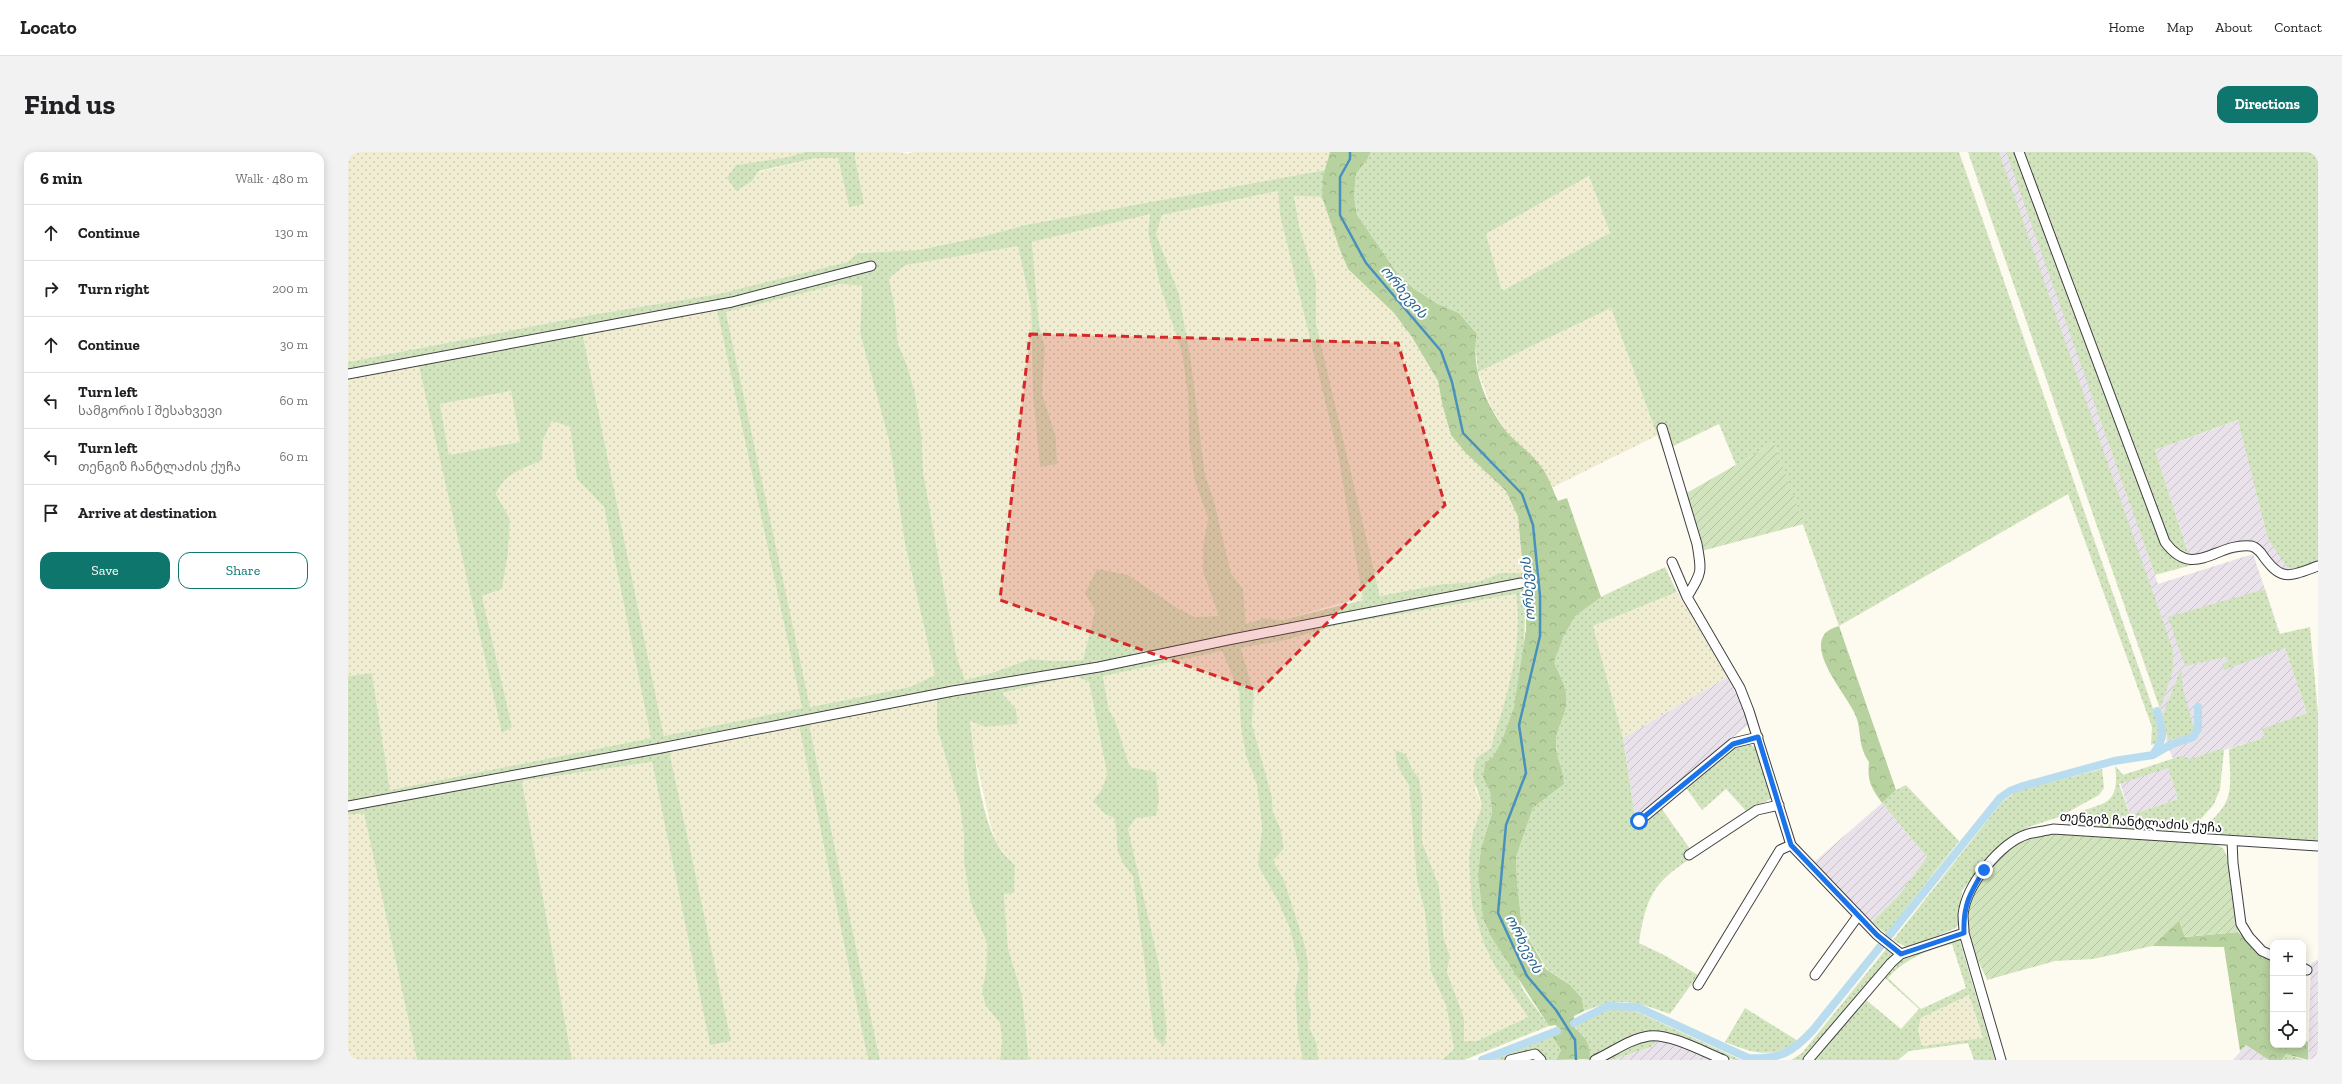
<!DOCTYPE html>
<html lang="en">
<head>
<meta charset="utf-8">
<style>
	:root { --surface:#fff; --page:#f2f2f2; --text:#202124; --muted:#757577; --line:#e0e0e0; --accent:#0f766e }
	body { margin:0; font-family:"Zilla Slab","Noto Sans Georgian",serif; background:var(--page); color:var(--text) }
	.controls { position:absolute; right:12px; bottom:12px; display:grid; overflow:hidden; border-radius:8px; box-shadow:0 2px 10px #0003 }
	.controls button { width:36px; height:36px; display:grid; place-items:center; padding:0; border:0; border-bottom:1px solid var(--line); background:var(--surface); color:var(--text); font:20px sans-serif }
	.stop { position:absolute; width:12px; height:12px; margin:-9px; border:3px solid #1a73e8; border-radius:50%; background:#fff }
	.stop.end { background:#1a73e8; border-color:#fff; box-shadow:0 1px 4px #0008 }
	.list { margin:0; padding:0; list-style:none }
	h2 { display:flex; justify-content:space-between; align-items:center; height:52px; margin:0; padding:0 16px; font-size:17px }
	h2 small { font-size:13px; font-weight:400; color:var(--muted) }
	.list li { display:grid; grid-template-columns:26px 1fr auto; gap:12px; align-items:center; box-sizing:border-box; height:56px; padding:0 16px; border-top:1px solid var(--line) }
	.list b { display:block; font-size:15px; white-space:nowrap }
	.list p { margin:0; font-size:13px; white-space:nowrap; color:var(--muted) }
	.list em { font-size:13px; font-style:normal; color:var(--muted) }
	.actions { display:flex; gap:8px; padding:12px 16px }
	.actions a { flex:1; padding:9px 0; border:1px solid var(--accent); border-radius:12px; text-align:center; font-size:14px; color:var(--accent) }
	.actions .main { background:var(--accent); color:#fff }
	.icon { flex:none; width:22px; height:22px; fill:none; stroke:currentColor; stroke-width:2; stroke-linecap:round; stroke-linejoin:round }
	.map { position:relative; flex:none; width:1970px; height:908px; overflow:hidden; border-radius:12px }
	header { display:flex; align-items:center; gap:24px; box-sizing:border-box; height:56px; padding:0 20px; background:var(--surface); border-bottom:1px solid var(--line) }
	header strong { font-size:19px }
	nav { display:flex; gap:22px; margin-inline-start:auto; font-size:14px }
	.intro { display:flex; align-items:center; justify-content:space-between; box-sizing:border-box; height:96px; padding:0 24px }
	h1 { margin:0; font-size:28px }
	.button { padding:10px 18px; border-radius:12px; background:var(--accent); color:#fff; font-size:14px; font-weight:700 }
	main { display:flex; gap:24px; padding:0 24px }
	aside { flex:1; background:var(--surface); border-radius:12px; box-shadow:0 2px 10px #0003 }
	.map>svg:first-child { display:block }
	.industrial { fill:url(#industrial-furrows) }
	.farmland { fill:url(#farmland-dots) }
	.grass { fill:url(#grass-dots); fill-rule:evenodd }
	.forest { fill:url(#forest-crowns) }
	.garden { fill:url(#garden-furrows) }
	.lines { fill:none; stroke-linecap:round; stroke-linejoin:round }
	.stream { stroke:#4991bd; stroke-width:2.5 }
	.canal { stroke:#badcef; stroke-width:8 }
	.minor-casing { stroke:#404040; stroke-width:11 }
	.minor { stroke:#fff; stroke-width:9 }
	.route { stroke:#1a73e8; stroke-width:5 }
	.marked { fill:#d62828; fill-opacity:0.2; stroke:#d62828; stroke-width:3; stroke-dasharray:8 5; stroke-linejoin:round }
	.labels { text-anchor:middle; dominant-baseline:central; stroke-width:4; stroke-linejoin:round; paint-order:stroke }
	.street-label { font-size:13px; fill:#0d0d0d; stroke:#fff }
	.water-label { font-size:14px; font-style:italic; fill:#256490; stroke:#fff }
</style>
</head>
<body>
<header>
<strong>Locato</strong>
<nav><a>Home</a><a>Map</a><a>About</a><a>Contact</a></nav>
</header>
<div class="intro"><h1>Find us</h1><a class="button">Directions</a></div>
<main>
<aside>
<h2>6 min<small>Walk · 480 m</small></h2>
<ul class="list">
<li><svg class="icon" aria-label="ahead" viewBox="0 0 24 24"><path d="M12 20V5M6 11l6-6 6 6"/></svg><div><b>Continue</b></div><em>130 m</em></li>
<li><svg class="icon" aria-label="right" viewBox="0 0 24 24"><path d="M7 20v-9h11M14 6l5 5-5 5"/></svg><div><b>Turn right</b></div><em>200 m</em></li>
<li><svg class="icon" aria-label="ahead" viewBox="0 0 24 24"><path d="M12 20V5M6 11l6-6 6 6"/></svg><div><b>Continue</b></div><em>30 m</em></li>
<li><svg class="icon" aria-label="left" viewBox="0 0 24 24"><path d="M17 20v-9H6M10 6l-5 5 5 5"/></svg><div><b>Turn left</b><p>სამგორის I შესახვევი</p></div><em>60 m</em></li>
<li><svg class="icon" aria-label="left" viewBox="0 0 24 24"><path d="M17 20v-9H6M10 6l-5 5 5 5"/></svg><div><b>Turn left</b><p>თენგიზ ჩანტლაძის ქუჩა</p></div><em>60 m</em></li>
<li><svg class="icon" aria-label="arrive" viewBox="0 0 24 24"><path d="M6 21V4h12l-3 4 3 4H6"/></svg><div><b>Arrive at destination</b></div></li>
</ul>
<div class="actions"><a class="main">Save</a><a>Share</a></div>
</aside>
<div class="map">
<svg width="1970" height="908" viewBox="0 0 1970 908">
	<defs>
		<pattern id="industrial-furrows" width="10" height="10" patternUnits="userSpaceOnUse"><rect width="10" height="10" fill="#eae2eb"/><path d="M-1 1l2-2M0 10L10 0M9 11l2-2" fill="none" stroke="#c8c1c8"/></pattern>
		<pattern id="farmland-dots" width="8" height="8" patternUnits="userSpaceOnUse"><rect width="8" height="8" fill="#f0edd2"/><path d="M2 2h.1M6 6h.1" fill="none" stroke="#cdcab3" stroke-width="1.8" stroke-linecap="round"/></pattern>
		<pattern id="grass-dots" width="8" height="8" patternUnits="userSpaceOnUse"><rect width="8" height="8" fill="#d2e4bd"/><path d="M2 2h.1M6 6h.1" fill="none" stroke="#b3c2a1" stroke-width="1.8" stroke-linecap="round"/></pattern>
		<pattern id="forest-crowns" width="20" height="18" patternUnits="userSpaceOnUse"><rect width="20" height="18" fill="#b7d29e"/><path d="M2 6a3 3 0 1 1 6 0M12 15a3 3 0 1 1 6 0" fill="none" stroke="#9cb387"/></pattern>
		<pattern id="garden-furrows" width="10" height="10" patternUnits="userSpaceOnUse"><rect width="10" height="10" fill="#d2e4bd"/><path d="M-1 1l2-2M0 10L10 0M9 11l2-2" fill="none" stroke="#b3c2a1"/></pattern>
	</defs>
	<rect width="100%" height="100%" fill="#fdfaef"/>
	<!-- industrial -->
	<path class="industrial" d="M1650,0H1660L1810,432L1905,402L1959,561L1915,577L1917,585L1876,598H1869L1820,616L1830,647L1782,663L1767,614L1775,623L1825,607L1818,590L1819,578L1812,557L1825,509Z
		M1891,268L1920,387L1948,417L1939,419L1927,415L1902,397L1844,413L1807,298Z
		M1379,525L1399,562L1401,572L1287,665L1275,586Z
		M1534,651L1579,705L1551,743L1524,770L1465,711Z
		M1970,807V908H1960L1963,812Z
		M1309,887L1365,908H1264L1303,895Z
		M1898,893L1921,908H1885Z"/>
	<!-- farmland -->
	<path class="farmland" d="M0,0H457L440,5L389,13L404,29L411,20L468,6H490L501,55L507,0H552L561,2L565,0H982L977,18L677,73L633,85L569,98L511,101L499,110L370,142L243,163L0,210Z
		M1241,24L1262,81L1154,140L1138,82Z
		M930,39L932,63L990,303L1015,448L993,451L934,468L916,466L898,472L895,437L883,421L866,349L857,323L843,209L831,142L808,82L814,63Z
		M946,44L974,45L992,98L1000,117L1046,161L1064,185L1090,229L1094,251L1135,316L1158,339L1170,365L1175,421H1153L1129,430L1095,432L1032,444L968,171V129L951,73Z
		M802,61L800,80L812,134L834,201L840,244L841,291L847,329L860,367L855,393L863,442L872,464L847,465L829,456L747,458L735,508L708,509L682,507L641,522L617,528L609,506L594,426L575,319L574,287L567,241L559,213L550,192L547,156L541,126L558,113L670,93L683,155L687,269L690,289L709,312L708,285L694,242L697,196L691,172L684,90Z
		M492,132L514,134L512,181L541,289L557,392L587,523L562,535L461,555L378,159Z
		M1263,156L1310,283L1203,336L1194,316L1158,279L1144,257L1130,220Z
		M369,158L454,556L316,584L235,184Z
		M70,210L164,575L134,444L154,437L160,402L162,367L148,342L153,331L165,321L194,308L195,288L204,269L222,275L229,327L256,355L303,586L42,638L24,521L0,524V227Z
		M163,239L172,290L101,303L92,252Z
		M1329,440L1379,525L1275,586L1245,474Z
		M1169,442L1170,477L1166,516L1154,563L1127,637L1134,653L1125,680L1180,865L1129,889H1116V866L1099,820L1102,804L1096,787L1091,734L1074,690L1071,626L1064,617L1058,602L1047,598L1049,613L1061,634L1069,729L1077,760L1083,820L1098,853L1106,897L1094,908H970L969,892L961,875L963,862L960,846V810L936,728L924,709L936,695L933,678L925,660L924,645L904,572L906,542L893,496L938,488L990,473Z
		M874,499L891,540L898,604L909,633L914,676L910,715L930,749L942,777L951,816L947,841L950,883L955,908H681L674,843L660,796L656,742L666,741L667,713L649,693L643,675L627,605L622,569L637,575L670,572L668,557L654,541L728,524L741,530L759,622L754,637L745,649L757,662L766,666L770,678L769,696L778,715L785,725L806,884L819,878L811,812L779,677L788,666L811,646L808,620L782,615L767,568L761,558L755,523Z
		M589,539V576L612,654L616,685V711L623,752L639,791L638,819L634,838L637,853L652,871L654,887L652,908H532L459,563Z
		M449,564L520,908H224L174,629L304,610L362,892L382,889L319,589Z
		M16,660L69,908H0V663Z
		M1621,843L1635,887L1574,894L1570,878L1573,866Z"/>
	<!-- grass -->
	<path class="grass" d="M457,0H507V6L516,52L501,55L490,6H468L411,19L404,29L388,39L379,26L388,13L440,5Z
		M1023,0H1611L1809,568L1813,582L1809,591L1803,593L1804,575L1720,342L1491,474L1426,291L1388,313L1371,272L1315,299L1263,156L1130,220L1127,193L1129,182L1111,161L1088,151L1065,136L1050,122L1009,63L1006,45L1008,22L1019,8ZM1241,24L1262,81L1154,139L1138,82Z
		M1620,0H1651L1825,498V518L1812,557Z
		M1658,0H1970V409L1948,417L1939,415L1920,387L1890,268L1807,298L1844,413L1807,423Z
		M977,18L974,45L946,44L951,73L968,129V171L1032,444L1095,432L1129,430L1153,421H1175C1180,473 1176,539 1155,588C1149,601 1141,614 1135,626L1142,640L1144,661L1133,696L1130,723L1135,766L1159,810L1168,821L1175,838L1201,874L1116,908H1094L1106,897L1098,853L1083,820L1077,760L1069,729L1061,634L1049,613L1047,598L1058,602L1064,617L1071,626L1074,647V690L1091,734L1096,787L1102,804L1099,820L1116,866V889H1129L1180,865L1147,814L1136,792L1124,753L1121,707L1125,680L1134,653L1125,624L1128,606L1142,597C1159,546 1175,495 1168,442L990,473L938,488L893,496L906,542L904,572L924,645L925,660L933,678L936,696L925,709L936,728L956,791L960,810V846L963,862L961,875L969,892L970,908H955L950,883L947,841L951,816L942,777L930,749L910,714L914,676L909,633L898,604L893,575L891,540L874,499L755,524L761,558L767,568L782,615L808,620L811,646L808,664L788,666L780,677L811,812L819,878L816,895L806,884L785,725C779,717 770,705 769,694C769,684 769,676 766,666L757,662L745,649L754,637L759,622L741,530L728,524L654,541L668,557L670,572L637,575L622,569C627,605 632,660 649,692C653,700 661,707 667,713L666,741L656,742L660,796L674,843L681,908H652L654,887L652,871L637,853L634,838L638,819L639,791L623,752L616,711V685L612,654L589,576V540L459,563L532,908H520L449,564L319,589L383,889L362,893L304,610L174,629L224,908H69L16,661L0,663V524L24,521L42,638L303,586L256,355L229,327L222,275L204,269L195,288L194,308C174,318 157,320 148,342L162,367L160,402L154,437L134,444L164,575L154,581L70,210L0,227V210L243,163L370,142L499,110L510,101L570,98L633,85L677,73ZM930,39L932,63L990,303L1015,448L934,468L916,466L898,472L895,437L883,421L866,349L857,323L843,209L831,142L808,82L814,63ZM802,62L800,80L812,134L834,201L840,244L841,291L847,329L860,367L855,393V420L871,464L847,465L829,456L780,423L749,417L737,441L747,458L735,508L708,509L682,507L641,522L617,528L609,506L594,426L575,319L574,287L567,241L559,213L550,192L547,156L541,126L558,113L670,94L683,155L685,243L692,315L709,312L708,285L694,242L697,196L691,172L684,90ZM492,132L514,134L512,181L541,289L557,392L587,523L562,535L462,555L378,160ZM369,158L454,556L316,584L235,184ZM163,239L172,290L101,303L92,252Z
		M1317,415L1329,440L1245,474L1275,586L1287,665L1309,650L1347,704C1306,729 1298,744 1291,791L1318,804L1350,823L1322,862C1285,848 1273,845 1236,859L1234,846L1222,833L1199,817L1174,775L1169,729L1168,705L1185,656L1216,632C1216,617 1208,606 1208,593C1207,578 1216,568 1218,554C1221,539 1212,524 1206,510C1211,495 1216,478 1226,465C1238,448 1297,425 1317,415Z
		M1917,437L1931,482L1962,475L1970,562V692L1849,681C1887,650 1883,643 1881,597L1917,585L1914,577L1959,561L1937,496L1876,518L1874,512L1880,510L1878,505L1837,514L1820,465Z
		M1833,517L1835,537L1846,577L1842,583L1820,588L1814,565Z
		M1399,591C1417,596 1420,630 1424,646L1399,660L1378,637L1354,658L1338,636L1387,594Z
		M1869,598H1876L1872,637L1866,652L1853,667L1841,673L1827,679L1719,673C1735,644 1775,668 1767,614L1775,623L1833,604L1843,607ZM1820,616L1830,647L1782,663L1771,632Z
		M1754,617L1756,636L1751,643L1711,665L1680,675L1658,690L1637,709L1614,739L1610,773L1608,776L1560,796L1545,788L1654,650L1670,639Z
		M1558,633L1611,689L1538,782L1524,770L1551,743L1579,705L1534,651L1548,638Z
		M1611,786L1647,908H1626L1620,891L1561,899L1550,908H1464L1517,847L1553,877L1571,857L1537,826L1554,808ZM1604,792L1618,836L1573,857L1540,826C1555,808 1581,797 1604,792ZM1621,843L1635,886L1574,894L1570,878L1573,866Z
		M1539,796L1546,801L1547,805L1456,908H1443L1454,901Z
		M1267,856L1283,857L1393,908H1386L1314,881L1303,895L1264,908H1236L1242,907L1236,884L1226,874L1250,861Z
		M1397,856L1450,889C1422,908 1406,901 1377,890Z
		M1204,884L1213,898L1208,908H1145Z
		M1938,902L1956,908H1934Z"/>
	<!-- forest -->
	<path class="forest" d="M982,0H1023L1019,8L1008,22L1006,45L1009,63L1050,122L1065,136L1088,151L1111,161L1129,182C1122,215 1138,253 1158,279C1169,292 1185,302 1194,316C1201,325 1205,339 1210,349L1219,346L1253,445L1227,464L1216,483L1206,510C1212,524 1221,539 1218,554C1216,568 1207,578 1208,593C1208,606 1216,617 1216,632L1185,656L1168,705L1169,729L1174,775L1198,817L1222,833L1234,846L1236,859L1226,864L1227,876C1238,885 1242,892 1242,907L1208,908L1213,898L1204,884L1211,879L1208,873L1201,874L1144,786L1135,766L1130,723L1133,696L1144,661L1142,640L1135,626L1137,611L1145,605L1154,589L1166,555L1178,478V450L1170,365L1158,339L1117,300L1103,283L1094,251L1090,229L1064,185L1046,161L1000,117L992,98L974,45L975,24Z
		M1491,474L1548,638L1534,651C1523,635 1519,629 1521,610C1508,591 1515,577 1506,560C1496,539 1447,485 1491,474Z
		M1831,768L1837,785L1890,780L1913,805L1925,808V840L1922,845L1925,866V893H1955V887L1960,890V908L1938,902L1934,908H1921L1898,893L1892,899L1876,795L1804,794Z"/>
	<!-- garden -->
	<path class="garden" d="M1426,291L1456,372L1346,401L1330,346Z
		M1703,682L1867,692L1875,696L1879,704L1890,780L1837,785L1831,768L1804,794L1745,807L1707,809L1639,828C1633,813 1622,795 1619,780C1615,750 1641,714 1663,697C1675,688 1689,685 1703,682Z"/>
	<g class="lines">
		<!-- stream -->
		<path class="stream" d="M1002,0V7L992,25V63L1018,111L1093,199L1104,230L1115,281L1174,342L1185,373L1192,444V484L1171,573L1178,621L1158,673L1150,761L1179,824L1208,858L1227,888L1228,908"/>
		<!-- canal -->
		<path class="canal" d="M1806,601C1818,584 1815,578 1809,559
			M1226,871L1260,854L1289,855L1400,906C1431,908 1445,900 1465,878L1652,646L1662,639L1675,634L1766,609L1805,603L1822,593L1845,585L1850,577V555
			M1134,908L1209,879"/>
		<defs>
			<path id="minor" d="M1671,0L1817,390C1846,429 1868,390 1903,394C1908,395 1910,398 1913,401C1933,430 1940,425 1970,414
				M0,222L384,150L523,114
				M1314,276L1349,392C1354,421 1354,420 1339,445
				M1324,410L1339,445L1392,536L1401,559L1443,693L1529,783L1553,802
				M0,654L308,597L605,539L751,515L880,488L1173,431
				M1291,669L1385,591L1410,585
				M1884,689L1885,711L1893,772L1901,785L1914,799L1925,804
				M1341,703L1409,658L1431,653
				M1955,816L1959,818
				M1467,823L1510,764
				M1350,833L1432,698L1443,693
				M1162,908L1187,902L1193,908
				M1247,908C1265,900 1281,887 1301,884C1321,881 1356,900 1376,908
				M1460,908L1543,811L1553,802L1616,781
				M1653,908L1616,781C1616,775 1615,768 1615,763C1618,733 1652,691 1680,682C1688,680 1697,679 1705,677L1970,694"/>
		</defs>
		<!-- minor casing -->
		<use href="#minor" class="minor-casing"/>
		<!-- minor -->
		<use href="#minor" class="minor"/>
	</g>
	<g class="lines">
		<!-- route -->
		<path class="route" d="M1291,669L1385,592L1410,585L1443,693L1529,783L1553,802L1616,781C1615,753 1622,741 1636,718"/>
	</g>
	<!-- marked area -->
	<path class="marked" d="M682,182L1050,191L1097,353L911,539L652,448Z"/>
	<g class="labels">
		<!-- street labels -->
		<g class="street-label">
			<text transform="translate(1793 670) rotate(4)">თენგიზ ჩანტლაძის ქუჩა</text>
		</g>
		<!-- water labels -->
		<g class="water-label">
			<text transform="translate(1056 140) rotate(50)">ორხევის</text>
			<text transform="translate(1180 437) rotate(-94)">ორხევის</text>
			<text transform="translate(1176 792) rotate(63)">ორხევის</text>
		</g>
	</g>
</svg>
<div class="controls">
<button>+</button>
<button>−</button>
<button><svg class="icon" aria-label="locate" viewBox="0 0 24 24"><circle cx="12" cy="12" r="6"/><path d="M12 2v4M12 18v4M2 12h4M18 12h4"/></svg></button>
</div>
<div class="stop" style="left:1291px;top:669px"></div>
<div class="stop end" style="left:1636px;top:718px"></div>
</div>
</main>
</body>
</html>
